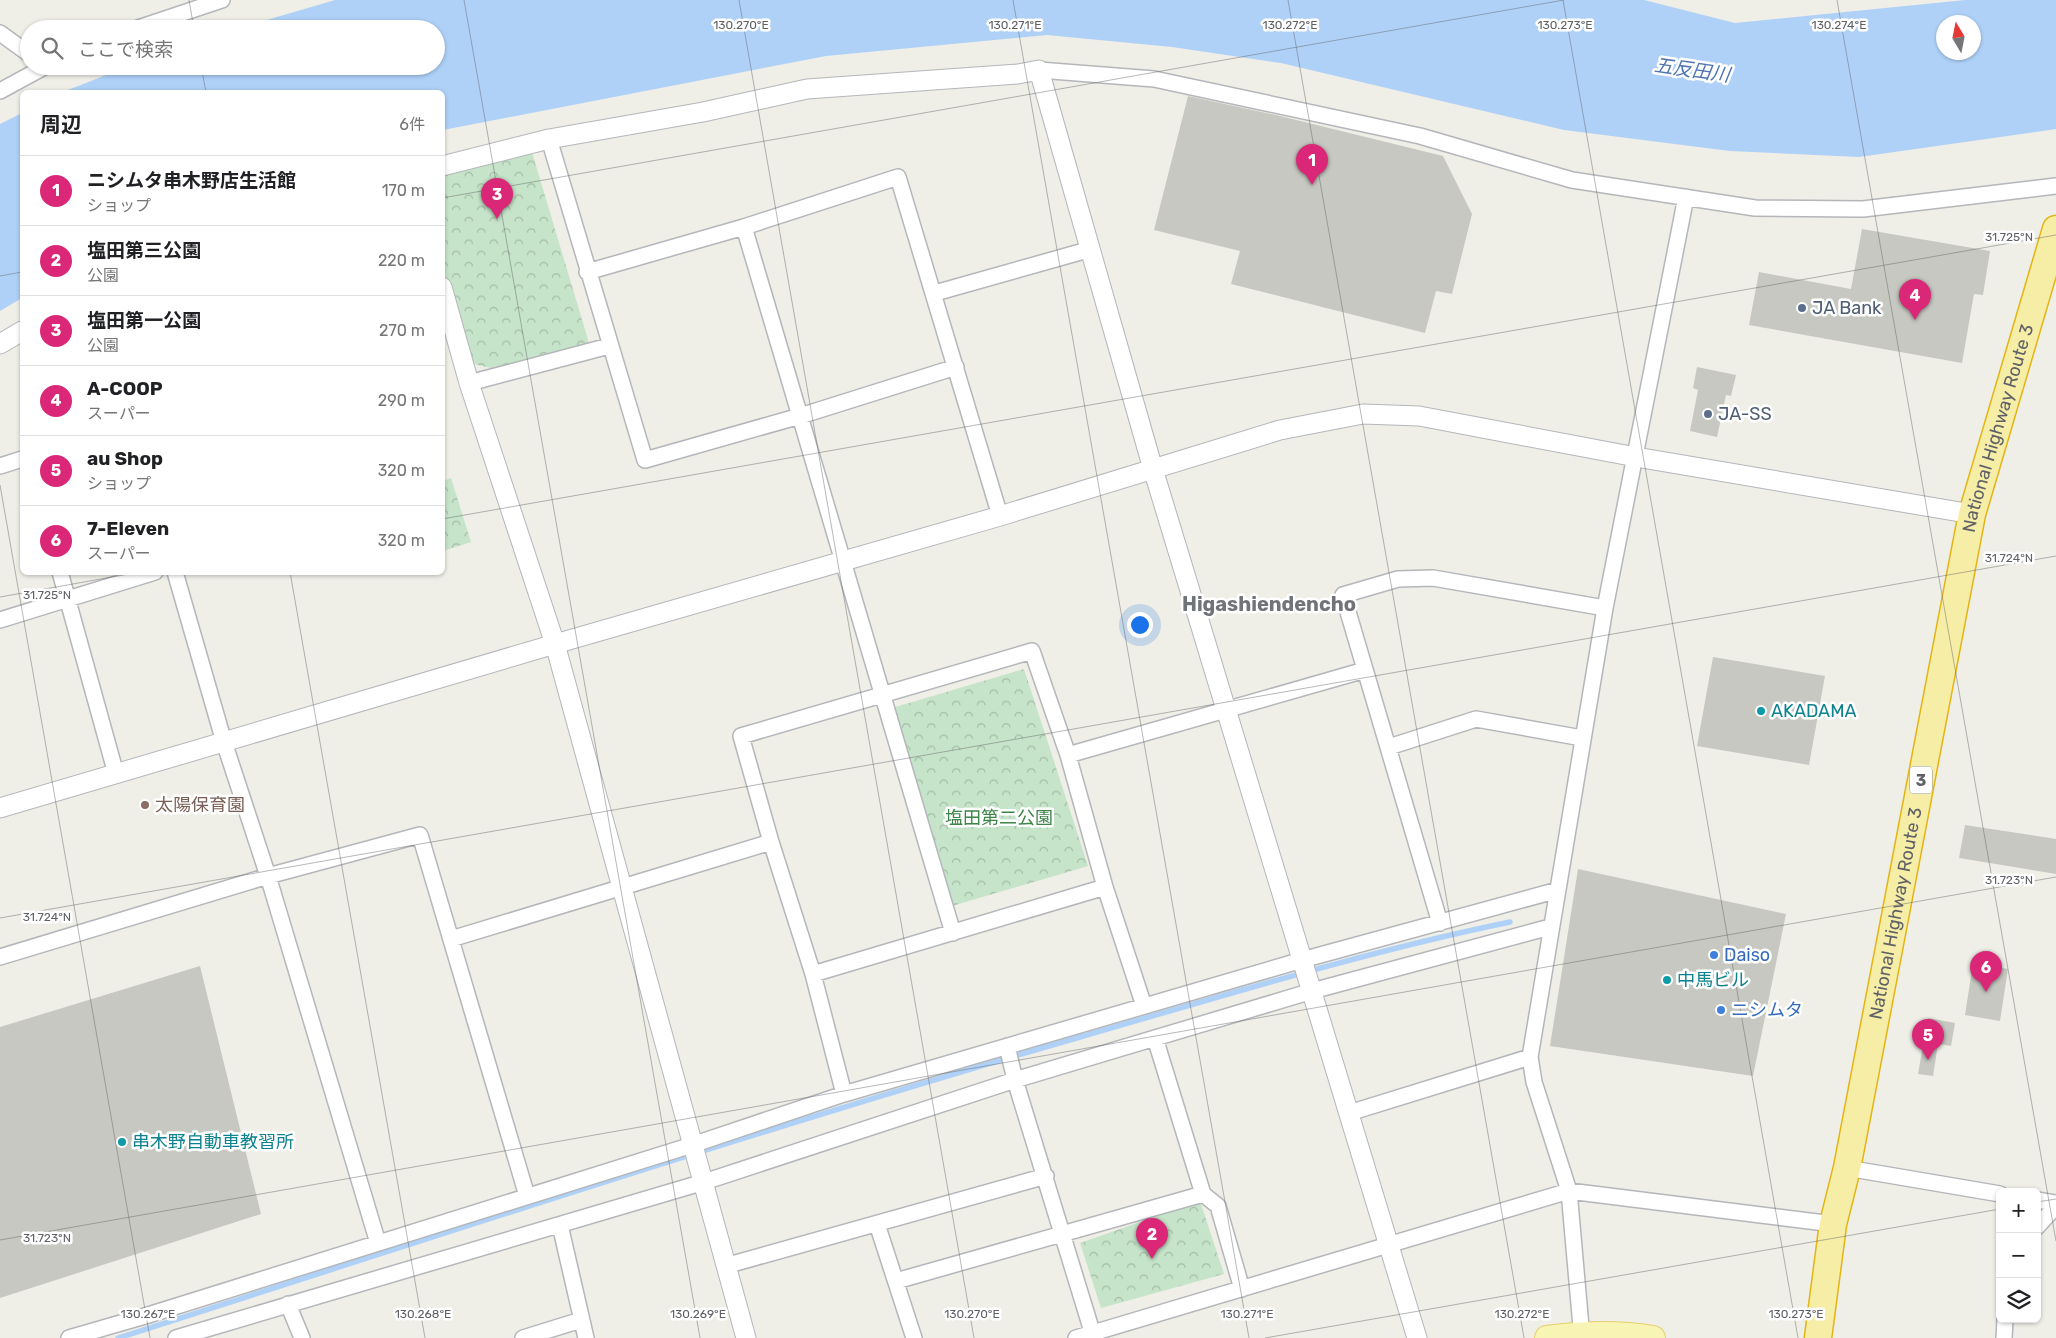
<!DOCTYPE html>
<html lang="ja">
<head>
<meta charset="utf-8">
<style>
	:root { --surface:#fff; --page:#f2f2f2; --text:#202124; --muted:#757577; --line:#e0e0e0; --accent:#db2777 }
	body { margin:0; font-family:Rubik,"Noto Sans JP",sans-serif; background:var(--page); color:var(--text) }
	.controls { position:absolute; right:15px; bottom:15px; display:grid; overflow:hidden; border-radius:8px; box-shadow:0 1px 4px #0004 }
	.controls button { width:45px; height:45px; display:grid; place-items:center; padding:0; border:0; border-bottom:1px solid var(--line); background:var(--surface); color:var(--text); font:25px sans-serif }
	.compass { position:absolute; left:1936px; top:15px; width:45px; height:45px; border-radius:50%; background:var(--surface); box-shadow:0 1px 4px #0004; rotate:350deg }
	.you { position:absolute; left:1139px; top:624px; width:18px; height:18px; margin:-12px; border:4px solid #fff; border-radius:50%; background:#1a73e8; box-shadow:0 0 0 8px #1a73e833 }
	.badge { display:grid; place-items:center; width:32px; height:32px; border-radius:50%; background:var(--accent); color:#fff; font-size:16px; font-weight:700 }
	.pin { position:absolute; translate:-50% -41px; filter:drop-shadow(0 1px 2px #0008) }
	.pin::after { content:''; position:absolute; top:26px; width:18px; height:15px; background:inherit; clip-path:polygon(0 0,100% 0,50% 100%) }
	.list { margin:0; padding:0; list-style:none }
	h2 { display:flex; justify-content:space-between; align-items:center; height:65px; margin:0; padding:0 20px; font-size:21px }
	h2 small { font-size:16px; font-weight:400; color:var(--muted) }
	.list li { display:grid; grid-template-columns:32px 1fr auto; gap:15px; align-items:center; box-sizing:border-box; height:70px; padding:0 20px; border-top:1px solid var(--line) }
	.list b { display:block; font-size:19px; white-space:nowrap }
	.list p { margin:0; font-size:16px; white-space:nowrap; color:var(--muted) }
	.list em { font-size:16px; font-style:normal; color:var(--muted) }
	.icon { flex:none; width:28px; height:28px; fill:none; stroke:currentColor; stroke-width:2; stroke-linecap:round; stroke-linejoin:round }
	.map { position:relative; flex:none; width:2056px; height:1338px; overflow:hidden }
	.search { position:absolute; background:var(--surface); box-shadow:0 1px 4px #0004; left:20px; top:20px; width:425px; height:55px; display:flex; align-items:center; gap:12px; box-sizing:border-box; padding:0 18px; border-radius:28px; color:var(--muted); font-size:19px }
	.panel { position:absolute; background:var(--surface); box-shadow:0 1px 4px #0004; left:20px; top:90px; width:425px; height:485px; border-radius:8px }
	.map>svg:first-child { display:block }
	.forest { fill:url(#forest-crowns) }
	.water { fill:#afd1f8; fill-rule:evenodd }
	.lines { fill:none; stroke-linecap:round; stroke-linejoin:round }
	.stream { stroke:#afd1f8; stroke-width:5.5 }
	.building { fill:#c8c8c2 }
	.minor-casing { stroke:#b4b6ba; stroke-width:18 }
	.tertiary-casing { stroke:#b4b6ba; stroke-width:21 }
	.primary-casing { stroke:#e6cf6a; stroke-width:26 }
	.trunk-casing { stroke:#e3b514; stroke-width:29 }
	.minor { stroke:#fff; stroke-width:15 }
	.tertiary { stroke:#fff; stroke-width:19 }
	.primary { stroke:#f8f4b3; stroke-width:24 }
	.trunk { stroke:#f6eda6; stroke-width:26 }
	.ticks { fill:none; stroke:#5f6166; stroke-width:1; stroke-opacity:0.45 }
	.service-dot { fill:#5c6f8a; stroke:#fff; stroke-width:2 }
	.culture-dot { fill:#0f9aa8; stroke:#fff; stroke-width:2 }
	.education-dot { fill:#8d6e63; stroke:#fff; stroke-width:2 }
	.shop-dot { fill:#3f7fe0; stroke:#fff; stroke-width:2 }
	.labels { text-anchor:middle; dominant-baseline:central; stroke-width:5; stroke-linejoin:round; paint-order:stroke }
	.shield { fill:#fff; stroke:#8f9094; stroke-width:1 }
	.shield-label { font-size:16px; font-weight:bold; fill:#5f6166 }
	.service-label { font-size:18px; fill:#4e5e75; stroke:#fff; text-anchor:start }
	.street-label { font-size:18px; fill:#5f6166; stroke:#fff }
	.culture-label { font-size:18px; fill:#0d838f; stroke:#fff; text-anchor:start }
	.education-label { font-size:18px; fill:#785e54; stroke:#fff; text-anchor:start }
	.park-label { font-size:18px; fill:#3e8548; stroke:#fff }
	.shop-label { font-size:18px; fill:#366cbe; stroke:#fff; text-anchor:start }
	.water-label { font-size:19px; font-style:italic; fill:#4f76b2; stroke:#fff }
	.quarter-label { font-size:20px; font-weight:bold; fill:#707378; stroke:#fff }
	.ticks-label { font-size:12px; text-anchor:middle; fill:#5f6166; stroke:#fff; stroke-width:5; stroke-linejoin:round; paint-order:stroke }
</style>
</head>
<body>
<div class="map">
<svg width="2056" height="1338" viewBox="0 0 2056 1338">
	<defs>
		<pattern id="forest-crowns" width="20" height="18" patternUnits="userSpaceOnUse" patternTransform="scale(1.25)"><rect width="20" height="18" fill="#c6e4c9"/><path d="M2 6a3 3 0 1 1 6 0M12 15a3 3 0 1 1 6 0" fill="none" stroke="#a4bca7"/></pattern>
	</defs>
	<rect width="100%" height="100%" fill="#efeee7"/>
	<!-- forest -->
	<path class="forest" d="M531,149L589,343L491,368L469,363L443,266L442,172Z
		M451,478L471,542L443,551V481Z
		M1024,669L1088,866L952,906L892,708Z
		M1200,1201L1224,1274L1101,1308L1080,1243Z"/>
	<!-- water -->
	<path class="water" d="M335,0H1644L1735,23L1965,0H2056V129L1859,157L1730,151L1564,130L1281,63L1172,47L1047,35L826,56L443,130L442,92H63L129,66H436V29H236ZM1944,22H1974V52H1944Z
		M22,113V298L0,311V124Z"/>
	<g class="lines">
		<!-- stream -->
		<path class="stream" d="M118,1338C438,1236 757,1130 1080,1037C1223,996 1364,952 1510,922"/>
	</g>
	<!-- building -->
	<path class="building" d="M1188,96L1276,115L1443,156L1472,214L1452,294L1436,291L1425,333L1231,284L1240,251L1154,230Z
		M1862,229L1990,251L1983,295L1974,294L1962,363L1749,325L1759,272L1851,289Z
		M1697,367L1736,375L1731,396L1726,395L1717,437L1690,431L1698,390L1693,388Z
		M1713,657L1825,676L1809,765L1697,746Z
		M1965,825L2056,839V874L1959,858Z
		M1578,869L1786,914L1753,1076L1550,1046Z
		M1973,963L2008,969L2000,1021L1965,1015Z
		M200,966L261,1214L0,1298V1027Z
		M1928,1018L1955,1023L1951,1046L1938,1044L1933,1076L1918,1074Z"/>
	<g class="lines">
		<defs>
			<path id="minor" d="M135,29L222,0
				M0,33L29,54
				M1039,70L1154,79L1420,136L1572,180L1755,208L1863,209L2056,186
				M0,91L46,66
				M549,139L645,460L800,416L956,367
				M744,227L953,933
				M587,272L744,227L898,177L1000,516
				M935,293L1091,249
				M469,383L609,346
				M0,466L22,459
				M60,572L116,774
				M175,572L224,742L268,876L378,1243
				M0,620L155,572
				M1389,747L1476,719L1582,738
				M1068,755L1365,670
				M1440,923L1343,595L1398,579L1433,578L1605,608
				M451,939L771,842
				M0,957L268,876L420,835L527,1196
				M813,974L1105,887
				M1155,1038L1203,1194L1218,1206L1242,1289
				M1007,1046L1015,1080L1094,1338
				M844,1094L813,974L771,842L741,736L1032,651L1068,755L1105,887L1144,1006
				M1349,1113L1530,1057
				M1847,1168L2000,1194
				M2037,1200L2056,1203
				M877,1224L914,1338
				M560,1225L586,1338
				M2037,1227L2056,1206
				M725,1266L1046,1176
				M896,1281L1203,1194
				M288,1304L302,1338
				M69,1338L145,1316L692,1145L844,1094L1302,960L1558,890
				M176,1338L704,1182L1015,1080L1312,991L1550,927
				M523,1338L581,1320
				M1076,1338L1569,1191L1833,1224
				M1582,1338L1569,1191L1534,1082L1530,1057L1605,608L1686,197
				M2004,1338L2005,1319"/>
			<path id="tertiary" d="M442,166L549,139L703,112L807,89L1018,74L1039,70L1153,469L1417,1338
				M442,287L469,383L555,644L746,1338
				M0,344L22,331
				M0,808L555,644L1000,516L1280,430L1363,414L1419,416L1636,457L1972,514"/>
			<path id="primary" d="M1547,1338C1583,1333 1617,1332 1653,1338"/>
			<g id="trunk">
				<path id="s1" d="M1818,1338L1833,1224L1847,1168L1972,514L2056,229"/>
			</g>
		</defs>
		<!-- minor casing -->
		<use href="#minor" class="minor-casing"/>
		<!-- tertiary casing -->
		<use href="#tertiary" class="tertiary-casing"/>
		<!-- primary casing -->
		<use href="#primary" class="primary-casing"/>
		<!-- trunk casing -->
		<use href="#trunk" class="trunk-casing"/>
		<!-- minor -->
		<use href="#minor" class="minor"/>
		<!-- tertiary -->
		<use href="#tertiary" class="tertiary"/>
		<!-- primary -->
		<use href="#primary" class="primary"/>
		<!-- trunk -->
		<use href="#trunk" class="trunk"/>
	</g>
	<!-- ticks -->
	<path class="ticks" d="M189,0L194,29M464,0L700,1338M739,0L974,1338M1013,0L1249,1338M1288,0L1524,1338M1563,0L1798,1338M1837,0L2056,1241M201,66L206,92M442,198L1564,0M0,276L22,272M0,485L150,1338M442,519L2056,235M290,572L425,1338M0,597L140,572M0,918L2056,556M2037,1202L2056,1199M0,1240L2056,877M1265,1338L2000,1209"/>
	<!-- markers -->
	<g class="service-dot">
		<circle cx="1802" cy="308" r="5"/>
		<circle cx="1708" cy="414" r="5"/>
	</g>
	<g class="culture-dot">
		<circle cx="1761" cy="711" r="5"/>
		<circle cx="1667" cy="980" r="5"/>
		<circle cx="122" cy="1142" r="5"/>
	</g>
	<circle class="education-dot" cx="145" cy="805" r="5"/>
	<g class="shop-dot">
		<circle cx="1714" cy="955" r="5"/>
		<circle cx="1721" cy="1010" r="5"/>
	</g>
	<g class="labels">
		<!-- shield labels -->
		<rect class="shield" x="1910" y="766.5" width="22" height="27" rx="4"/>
		<g class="shield-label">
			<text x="1921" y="780">3</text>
		</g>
		<!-- service labels -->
		<g class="service-label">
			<text x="1812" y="308">JA Bank</text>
			<text x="1718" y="414">JA-SS</text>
		</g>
		<!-- street labels -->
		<g class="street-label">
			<text stroke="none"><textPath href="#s1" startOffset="928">National Highway Route 3</textPath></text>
			<text stroke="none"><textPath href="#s1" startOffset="432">National Highway Route 3</textPath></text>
		</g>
		<!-- culture labels -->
		<g class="culture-label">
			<text x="1771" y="711">AKADAMA</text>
			<text x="1677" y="980">中馬ビル</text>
			<text x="132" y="1142">串木野自動車教習所</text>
		</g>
		<!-- education labels -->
		<g class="education-label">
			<text x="155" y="805">太陽保育園</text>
		</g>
		<!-- park labels -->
		<g class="park-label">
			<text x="999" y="818">塩田第二公園</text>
		</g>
		<!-- shop labels -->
		<g class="shop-label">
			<text x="1724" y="955">Daiso</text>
			<text x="1731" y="1010">ニシムタ</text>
		</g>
		<!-- water labels -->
		<g class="water-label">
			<text transform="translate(1692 70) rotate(8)">五反田川</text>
		</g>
		<!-- quarter labels -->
		<g class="quarter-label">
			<text x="1269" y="604">Higashiendencho</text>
		</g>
	</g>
	<g class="ticks-label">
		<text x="741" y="29">130.270°E</text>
		<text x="1015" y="29">130.271°E</text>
		<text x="1290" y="29">130.272°E</text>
		<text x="1565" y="29">130.273°E</text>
		<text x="1839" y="29">130.274°E</text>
		<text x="2009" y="241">31.725°N</text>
		<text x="2009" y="562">31.724°N</text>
		<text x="47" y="599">31.725°N</text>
		<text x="2009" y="884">31.723°N</text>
		<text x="47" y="921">31.724°N</text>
		<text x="47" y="1242">31.723°N</text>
		<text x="148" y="1318">130.267°E</text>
		<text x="423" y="1318">130.268°E</text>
		<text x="698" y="1318">130.269°E</text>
		<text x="972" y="1318">130.270°E</text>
		<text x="1247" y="1318">130.271°E</text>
		<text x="1522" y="1318">130.272°E</text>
		<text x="1796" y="1318">130.273°E</text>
	</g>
</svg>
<div class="controls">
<button>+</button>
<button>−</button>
<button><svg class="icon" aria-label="layers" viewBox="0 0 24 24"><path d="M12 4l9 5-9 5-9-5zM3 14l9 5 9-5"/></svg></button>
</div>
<svg class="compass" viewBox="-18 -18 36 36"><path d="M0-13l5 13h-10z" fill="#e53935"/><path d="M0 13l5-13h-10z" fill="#757577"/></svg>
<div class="you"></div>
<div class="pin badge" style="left:1312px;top:185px">1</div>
<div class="pin badge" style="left:1152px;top:1259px">2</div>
<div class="pin badge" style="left:497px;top:219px">3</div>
<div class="pin badge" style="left:1915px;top:320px">4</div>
<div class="pin badge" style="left:1928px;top:1060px">5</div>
<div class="pin badge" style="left:1986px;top:992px">6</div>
<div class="search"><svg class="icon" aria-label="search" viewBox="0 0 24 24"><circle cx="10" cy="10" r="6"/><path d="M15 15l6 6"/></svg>ここで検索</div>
<section class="panel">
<h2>周辺<small>6件</small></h2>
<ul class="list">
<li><span class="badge">1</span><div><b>ニシムタ串木野店生活館</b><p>ショップ</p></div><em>170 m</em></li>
<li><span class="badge">2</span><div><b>塩田第三公園</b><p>公園</p></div><em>220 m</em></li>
<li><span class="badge">3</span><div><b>塩田第一公園</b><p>公園</p></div><em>270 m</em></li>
<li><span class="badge">4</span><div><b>A-COOP</b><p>スーパー</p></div><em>290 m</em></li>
<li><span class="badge">5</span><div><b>au Shop</b><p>ショップ</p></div><em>320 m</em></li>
<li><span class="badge">6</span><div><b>7-Eleven</b><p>スーパー</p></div><em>320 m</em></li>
</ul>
</section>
</div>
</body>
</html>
